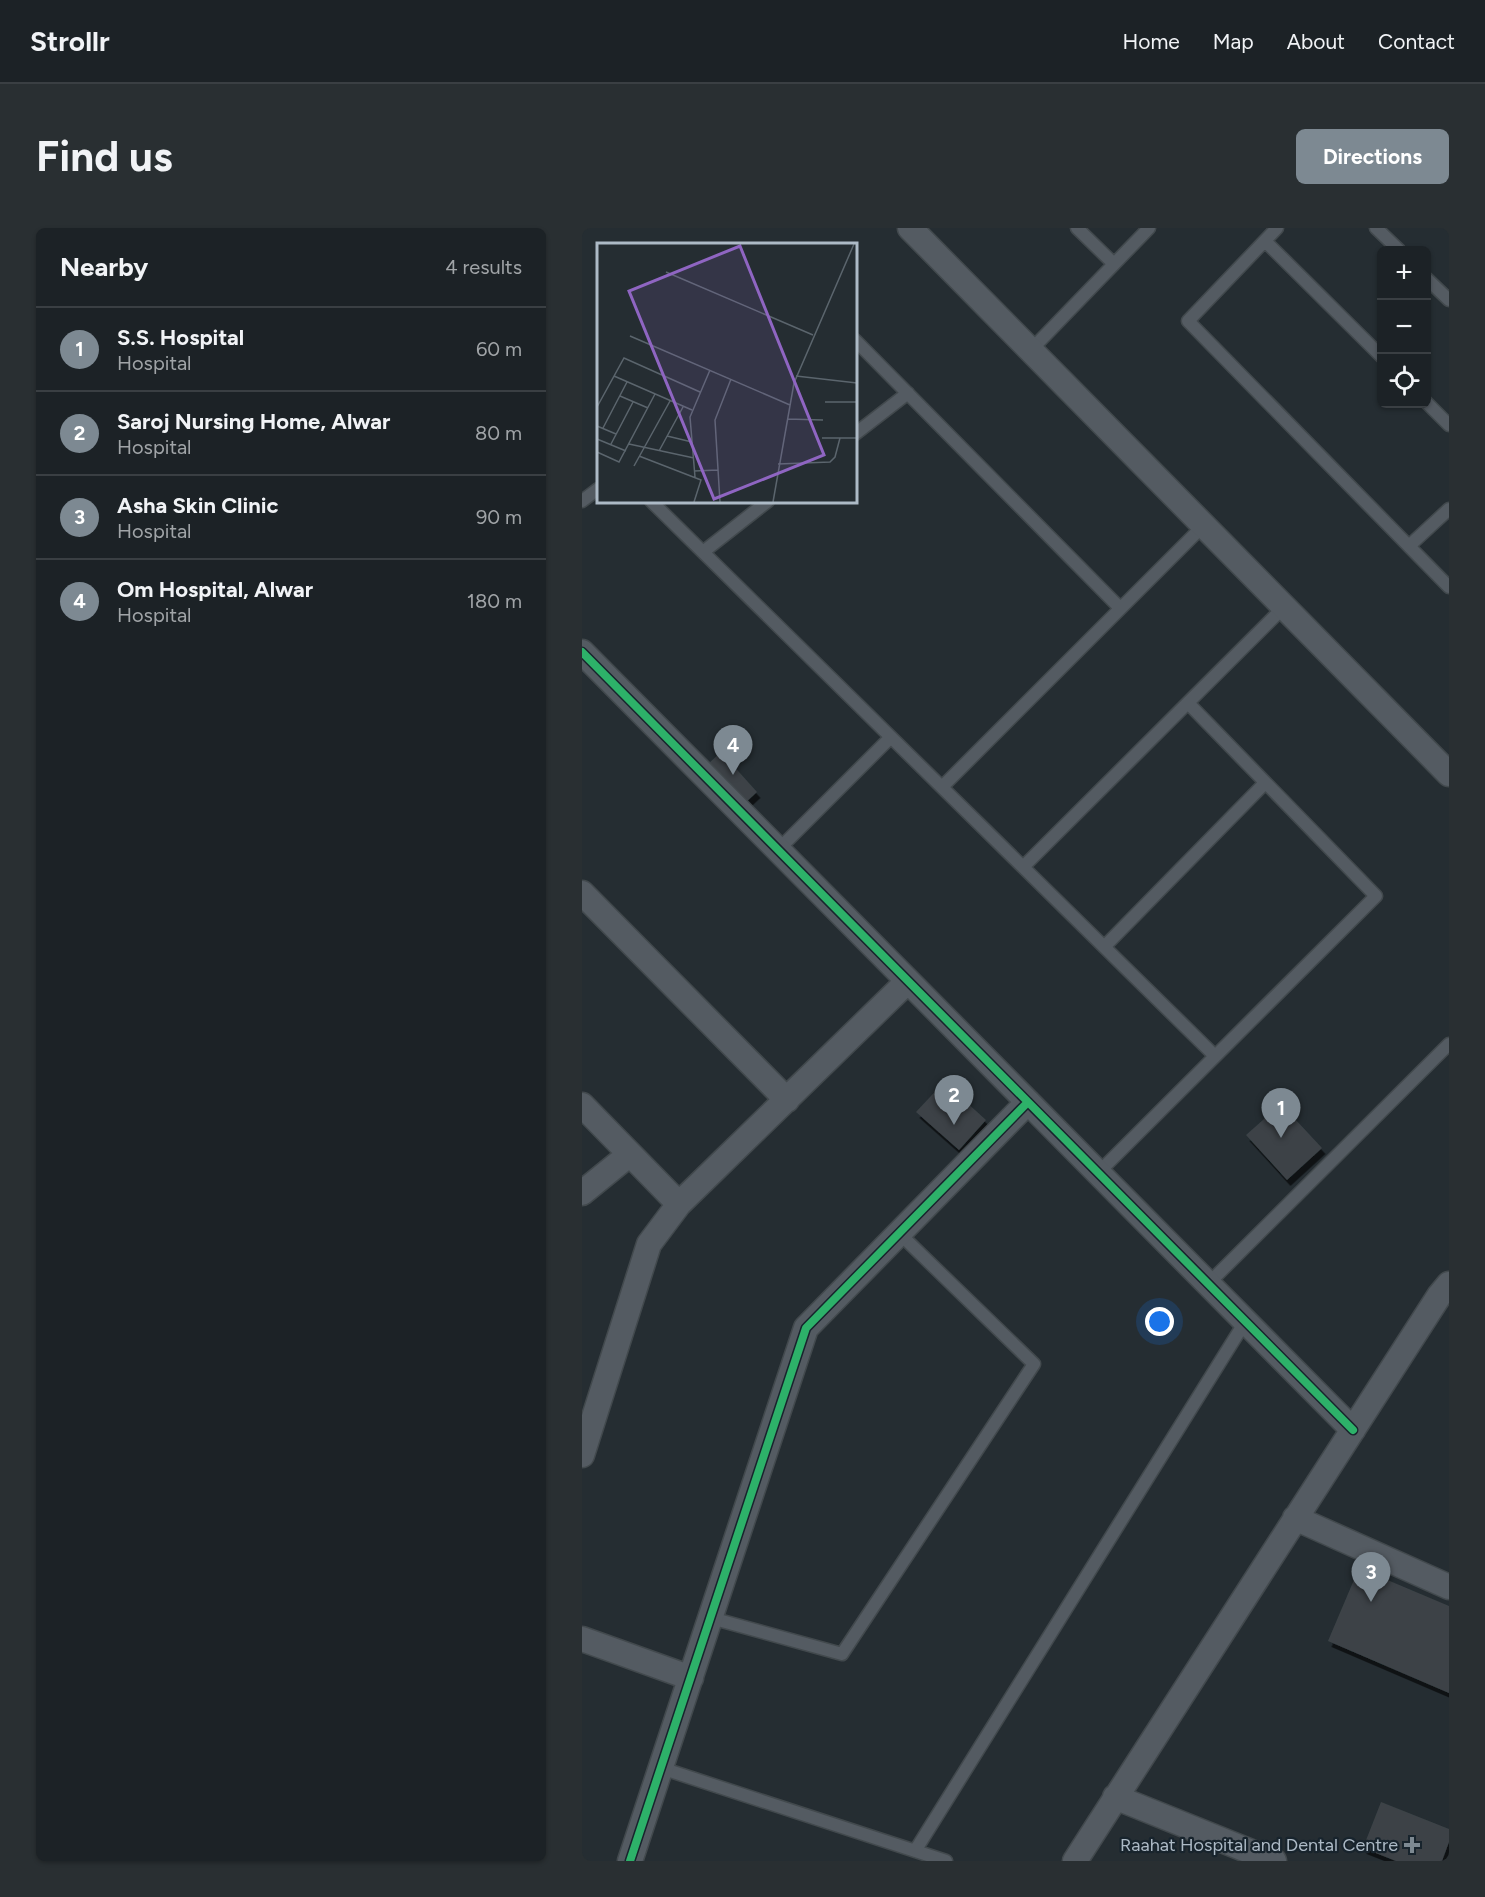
<!DOCTYPE html>
<html lang="en">
<head>
<meta charset="utf-8">
<style>
	:root { --surface:#1c2226; --page:#292f32; --text:#f1f3f6; --muted:#a0a4a7; --line:#3a3f43; --accent:#7d8992 }
	body { margin:0; font-family:Figtree,sans-serif; background:var(--page); color:var(--text) }
	.controls { position:absolute; right:18px; top:18px; display:grid; overflow:hidden; border-radius:9px; box-shadow:0 2px 4px #0004 }
	.controls button { width:54px; height:54px; display:grid; place-items:center; padding:0; border:0; border-bottom:2px solid var(--line); background:var(--surface); color:var(--text); font:30px sans-serif }
	.you { position:absolute; left:578px; top:1094px; width:21px; height:21px; margin:-15px; border:4px solid #fff; border-radius:50%; background:#1a73e8; box-shadow:0 0 0 9px #1a73e833 }
	.badge { display:grid; place-items:center; width:39px; height:39px; border-radius:50%; background:var(--accent); color:#fff; font-size:20px; font-weight:700 }
	.pin { position:absolute; translate:-50% -50px; filter:drop-shadow(0 2px 3px #0008) }
	.pin::after { content:''; position:absolute; top:32px; width:21px; height:18px; background:inherit; clip-path:polygon(0 0,100% 0,50% 100%) }
	.list { margin:0; padding:0; list-style:none }
	h2 { display:flex; justify-content:space-between; align-items:center; height:78px; margin:0; padding:0 24px; font-size:26px }
	h2 small { font-size:20px; font-weight:400; color:var(--muted) }
	.list li { display:grid; grid-template-columns:39px 1fr auto; gap:18px; align-items:center; box-sizing:border-box; height:84px; padding:0 24px; border-top:2px solid var(--line) }
	.list b { display:block; font-size:22px; white-space:nowrap }
	.list p { margin:0; font-size:20px; white-space:nowrap; color:var(--muted) }
	.list em { font-size:20px; font-style:normal; color:var(--muted) }
	.icon { flex:none; width:33px; height:33px; fill:none; stroke:currentColor; stroke-width:2; stroke-linecap:round; stroke-linejoin:round }
	.map { position:relative; flex:none; width:867px; height:1633px; overflow:hidden; border-radius:9px }
	header { display:flex; align-items:center; gap:36px; box-sizing:border-box; height:84px; padding:0 30px; background:var(--surface); border-bottom:2px solid var(--line) }
	header strong { font-size:28px }
	nav { display:flex; gap:33px; margin-inline-start:auto; font-size:21px }
	.intro { display:flex; align-items:center; justify-content:space-between; box-sizing:border-box; height:144px; padding:0 36px }
	h1 { margin:0; font-size:42px }
	.button { padding:15px 27px; border-radius:9px; background:var(--accent); color:#fff; font-size:21px; font-weight:700 }
	main { display:flex; gap:36px; padding:0 36px }
	aside { flex:1; background:var(--surface); border-radius:9px; box-shadow:0 2px 4px #0004 }
	.map>svg:first-child { display:block }
	.building { fill:#3c4347; filter:url(#shadow) }
	.lines { fill:none; stroke-linecap:round; stroke-linejoin:round }
	.lane-casing { stroke:#42494d; stroke-width:15 }
	.street-casing { stroke:#42494d; stroke-width:27 }
	.lane { stroke:#545b62; stroke-width:12 }
	.street { stroke:#545b62; stroke-width:24 }
	.cycleway-casing { stroke:#18242d; stroke-width:11 }
	.cycleway { stroke:#2db169; stroke-width:8 }
	.poi-dot { fill:#7d8992; stroke:#18242d; stroke-width:2 }
	.labels { text-anchor:middle; dominant-baseline:central; stroke-width:4.5; stroke-linejoin:round; paint-order:stroke }
	.poi-label { font-size:18px; fill:#adbac6; stroke:#18242d; text-anchor:end }
	.inset-road { fill:none; stroke:#5b656d; stroke-width:1.5 }
	.view { fill:#8f65c2; fill-opacity:0.15; stroke:#8f65c2; stroke-width:3 }
	.inset-edge { fill:none; stroke:#adbac6; stroke-width:3 }
</style>
</head>
<body>
<header>
<strong>Strollr</strong>
<nav><a>Home</a><a>Map</a><a>About</a><a>Contact</a></nav>
</header>
<div class="intro"><h1>Find us</h1><a class="button">Directions</a></div>
<main>
<aside>
<h2>Nearby<small>4 results</small></h2>
<ul class="list">
<li><span class="badge">1</span><div><b>S.S. Hospital</b><p>Hospital</p></div><em>60 m</em></li>
<li><span class="badge">2</span><div><b>Saroj Nursing Home, Alwar</b><p>Hospital</p></div><em>80 m</em></li>
<li><span class="badge">3</span><div><b>Asha Skin Clinic</b><p>Hospital</p></div><em>90 m</em></li>
<li><span class="badge">4</span><div><b>Om Hospital, Alwar</b><p>Hospital</p></div><em>180 m</em></li>
</ul>
</aside>
<div class="map">
<svg width="867" height="1633" viewBox="0 0 867 1633">
	<defs>
		<filter id="shadow"><feDropShadow dx="3.5" dy="6" stdDeviation="0" flood-color="#0009"/></filter>
	</defs>
	<rect width="100%" height="100%" fill="#252d32"/>
	<!-- building -->
	<path class="building" d="M139,524L175,564L162,576L126,536Z
		M362,854L404,892L377,922L334,884Z
		M699,876L740,920L705,952L664,907Z
		M777,1340L867,1378V1465L746,1413Z
		M799,1574L867,1601V1614L860,1633H814L781,1620Z"/>
	<g class="lines">
		<defs>
			<path id="lane" d="M495,0L532,36
				M695,0L606,93L867,359
				M794,0L817,22
				M683,13L800,129
				M844,50L867,72
				M273,112L538,380
				M449,122L567,0
				M844,174L867,197
				M273,206L326,165
				M0,273L16,261
				M69,273L633,828
				M827,318L867,281
				M121,324L186,273
				M360,559L622,297
				M196,622L309,509
				M441,639L702,379
				M522,719L683,555
				M516,945L794,668L606,475
				M626,1056L867,816
				M129,1390L260,1426L452,1136L317,1005
				M79,1540L364,1633
				M333,1623L663,1094"/>
			<path id="street" d="M328,0L867,546
				M0,424L771,1202
				M0,665L205,872
				M0,877L97,976
				M0,965L48,926
				M0,1227L67,1016L97,976L326,753
				M713,1290L867,1359
				M0,1411L109,1450
				M533,1569L692,1633
				M48,1633L224,1100L446,874
				M493,1633L857,1068L867,1056"/>
		</defs>
		<!-- lane casing -->
		<use href="#lane" class="lane-casing"/>
		<!-- street casing -->
		<use href="#street" class="street-casing"/>
		<!-- lane -->
		<use href="#lane" class="lane"/>
		<!-- street -->
		<use href="#street" class="street"/>
		<defs>
			<path id="cycleway" d="M0,424L771,1202
				M48,1633L224,1100L446,874"/>
		</defs>
		<!-- cycleway casing -->
		<use href="#cycleway" class="cycleway-casing"/>
		<!-- cycleway -->
		<use href="#cycleway" class="cycleway"/>
	</g>
	<!-- markers -->
	<path class="poi-dot" d="M827 1608h6v6h6v6h-6v6h-6v-6h-6v-6h6z"/>
	<g class="labels">
		<!-- poi labels -->
		<g class="poi-label">
			<text x="816" y="1617">Raahat Hospital and Dental Centre</text>
		</g>
	</g>
	<!-- overview -->
	<g transform="translate(15 15)">
		<rect width="260" height="260" fill="#252d32"/>
		<path class="inset-road" d="M69,29L216,92M33,93L193,162M17,133L95,167M199,133L260,140M23,153L51,165M228,159H260M0,164L27,115L103,149M190,176L226,177M0,183L19,191M6,185L30,139M70,193L95,199M225,195H260M0,196L29,208M14,201L36,159M32,201L97,215M62,208L86,164M0,209L22,219L58,151M42,213L104,237L97,259M181,221L233,219L238,214L243,195M37,223L73,158M97,228L121,227M98,234L93,174L113,127M123,259L118,177L134,136M176,259L197,140L257,1"/>
		<path class="view" d="M143,3L227,212L117,256L32,48Z"/>
		<rect width="260" height="260" class="inset-edge"/>
	</g>
</svg>
<div class="controls">
<button>+</button>
<button>−</button>
<button><svg class="icon" aria-label="locate" viewBox="0 0 24 24"><circle cx="12" cy="12" r="6"/><path d="M12 2v4M12 18v4M2 12h4M18 12h4"/></svg></button>
</div>
<div class="you"></div>
<div class="pin badge" style="left:699px;top:910px">1</div>
<div class="pin badge" style="left:372px;top:897px">2</div>
<div class="pin badge" style="left:789px;top:1374px">3</div>
<div class="pin badge" style="left:151px;top:547px">4</div>
</div>
</main>
</body>
</html>
